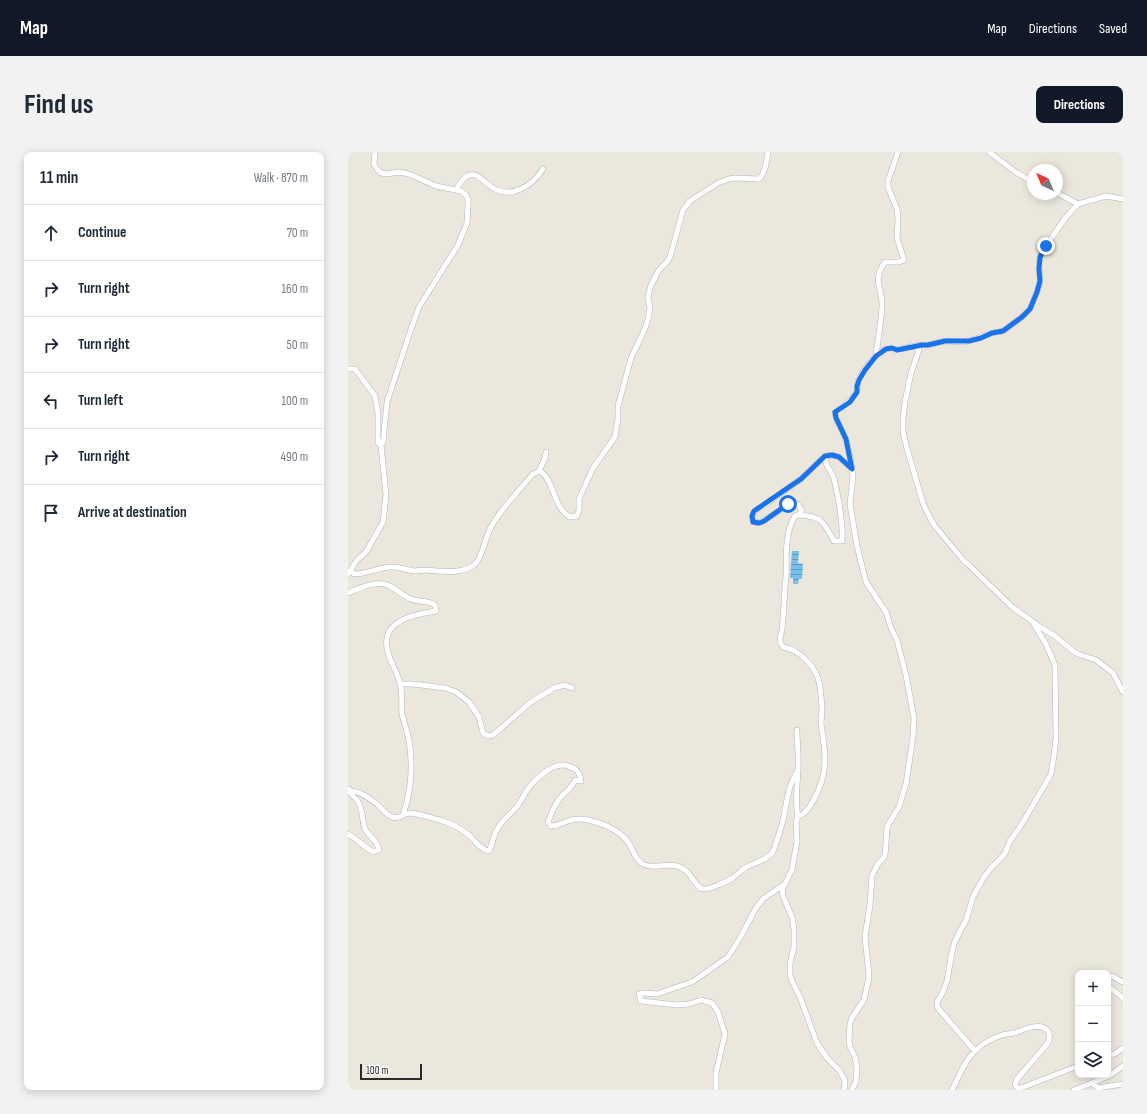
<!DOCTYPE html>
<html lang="en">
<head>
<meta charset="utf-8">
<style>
	:root { --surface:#fff; --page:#f2f2f3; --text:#1f2937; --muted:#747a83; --line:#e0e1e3; --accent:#111827 }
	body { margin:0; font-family:"Sofia Sans Condensed",sans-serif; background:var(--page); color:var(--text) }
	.controls { position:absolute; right:12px; bottom:12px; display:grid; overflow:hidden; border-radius:8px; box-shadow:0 2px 10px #0003 }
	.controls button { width:36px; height:36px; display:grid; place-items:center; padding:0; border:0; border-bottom:1px solid var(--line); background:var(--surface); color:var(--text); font:20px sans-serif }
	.compass { position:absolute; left:679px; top:12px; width:36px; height:36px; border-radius:50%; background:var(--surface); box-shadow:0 2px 10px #0003; rotate:316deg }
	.scale { position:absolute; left:12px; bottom:10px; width:62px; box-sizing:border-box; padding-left:4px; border:2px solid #2b2b2b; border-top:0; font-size:11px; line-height:14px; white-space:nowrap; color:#2b2b2b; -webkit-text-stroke:3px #fff; paint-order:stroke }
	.stop { position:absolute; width:12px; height:12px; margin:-9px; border:3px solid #1a73e8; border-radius:50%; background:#fff }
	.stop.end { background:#1a73e8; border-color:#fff; box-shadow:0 1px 4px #0008 }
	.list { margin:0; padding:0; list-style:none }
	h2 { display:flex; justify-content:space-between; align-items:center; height:52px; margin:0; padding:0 16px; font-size:17px }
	h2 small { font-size:13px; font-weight:400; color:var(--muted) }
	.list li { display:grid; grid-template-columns:26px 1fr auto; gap:12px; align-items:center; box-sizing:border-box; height:56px; padding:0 16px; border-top:1px solid var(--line) }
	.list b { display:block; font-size:15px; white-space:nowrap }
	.list em { font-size:13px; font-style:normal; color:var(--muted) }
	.icon { flex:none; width:22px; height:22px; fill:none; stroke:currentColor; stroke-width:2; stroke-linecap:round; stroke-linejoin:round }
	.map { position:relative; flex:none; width:775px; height:938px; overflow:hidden; border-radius:8px }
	header { display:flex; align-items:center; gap:24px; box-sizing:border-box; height:56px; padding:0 20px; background:var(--accent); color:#fff }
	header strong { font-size:19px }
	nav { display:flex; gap:22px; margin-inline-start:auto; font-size:14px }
	.intro { display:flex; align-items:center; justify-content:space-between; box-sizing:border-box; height:96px; padding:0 24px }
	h1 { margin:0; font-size:28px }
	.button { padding:10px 18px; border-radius:8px; background:var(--accent); color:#fff; font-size:14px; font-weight:700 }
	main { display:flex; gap:24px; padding:0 24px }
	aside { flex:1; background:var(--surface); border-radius:8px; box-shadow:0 2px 10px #0003 }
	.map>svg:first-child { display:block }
	.water { fill:url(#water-rules) }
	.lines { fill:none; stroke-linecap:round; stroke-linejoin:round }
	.minor-casing { stroke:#b1b2be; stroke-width:6 }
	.minor { stroke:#fff; stroke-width:5 }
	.route { stroke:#1a73e8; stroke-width:5 }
</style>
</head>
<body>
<header>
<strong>Map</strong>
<nav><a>Map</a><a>Directions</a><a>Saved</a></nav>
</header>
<div class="intro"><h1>Find us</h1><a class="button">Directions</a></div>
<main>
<aside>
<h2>11 min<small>Walk · 870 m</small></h2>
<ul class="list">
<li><svg class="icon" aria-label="ahead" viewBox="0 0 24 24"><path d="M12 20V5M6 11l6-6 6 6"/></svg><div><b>Continue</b></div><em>70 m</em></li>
<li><svg class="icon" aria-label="right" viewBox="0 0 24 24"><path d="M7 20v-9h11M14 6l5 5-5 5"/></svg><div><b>Turn right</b></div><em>160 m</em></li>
<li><svg class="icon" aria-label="right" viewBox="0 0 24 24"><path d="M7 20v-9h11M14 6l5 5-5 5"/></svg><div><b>Turn right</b></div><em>50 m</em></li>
<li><svg class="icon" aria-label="left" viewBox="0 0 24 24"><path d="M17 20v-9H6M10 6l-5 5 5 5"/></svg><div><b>Turn left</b></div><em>100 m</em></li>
<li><svg class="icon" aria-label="right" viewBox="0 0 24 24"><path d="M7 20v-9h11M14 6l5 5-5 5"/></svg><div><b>Turn right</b></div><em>490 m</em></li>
<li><svg class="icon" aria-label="arrive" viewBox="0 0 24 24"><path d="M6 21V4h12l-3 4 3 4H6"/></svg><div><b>Arrive at destination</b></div></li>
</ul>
</aside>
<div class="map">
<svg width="775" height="938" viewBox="0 0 775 938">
	<defs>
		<pattern id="water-rules" width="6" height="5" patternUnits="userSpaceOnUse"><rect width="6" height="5" fill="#74c0ea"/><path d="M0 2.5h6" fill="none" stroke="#5f9cbe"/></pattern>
	</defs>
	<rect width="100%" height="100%" fill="#ece7dd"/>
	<!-- water -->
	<path class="water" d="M444,399H451L450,411L455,412L454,427H451L450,432H445V426H442Z"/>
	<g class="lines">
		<defs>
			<path id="minor" d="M641,0L669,21L685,30
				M108,38C112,31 117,21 127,23C131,24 140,33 145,36C164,47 184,34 195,17
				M709,41L730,52L758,44L775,47
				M567,194L574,193H580L597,189L615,190L627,187L644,181L655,179L674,165L682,157L689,140L692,129L691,111L692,105L694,100L718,65L730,52
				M528,204C530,187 533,171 534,154C535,134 523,131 537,110H551L556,108L549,86L550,69L549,57L540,35V29L550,0
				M0,217H7L27,244L30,261V291L33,293L35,290L36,284V279L39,250L61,183L71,155L110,93L119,71L120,54V48L118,43L113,39L88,34L61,22L50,20L39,22L33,21L29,17L26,12L27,0
				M191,319L197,306L198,300
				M451,363C473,364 476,370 486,389H494C495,372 490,344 486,327C483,317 477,316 477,304
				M3,418L6,422C18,422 29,416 42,415C50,414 58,418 66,419C70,419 74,418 78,418C92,419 117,423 128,411C134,405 138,384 143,375C154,355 171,339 185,322L192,319C207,329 205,356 222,365L229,364L231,358V347L245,316L267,285L270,267V254L283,206L296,179L300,168L302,156L300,145L303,133L311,118L319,110L322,105L335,58L342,49L370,31L381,27L387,26L411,27C418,20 418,10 420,0
				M0,422L9,408L18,400L35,370L38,343L33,293
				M0,441C13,436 29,427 42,434C49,438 55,444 63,447C72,451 78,447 87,453L88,459C72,462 47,465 40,482C34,498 48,516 52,531C55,541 53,552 54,562C56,570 59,579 61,588C65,613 63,640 55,663
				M53,532H65L97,536L108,540L121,550L131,565L135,581L140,584L145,583L183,550L206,536L217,533L224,536
				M449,578C449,591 451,605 450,618C449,634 447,650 450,665
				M2,639C11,639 23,647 30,653C34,657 38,662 44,665C51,668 54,662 61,661C69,661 84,666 92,668C102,671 114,677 122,684C128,690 132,697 141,699C145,692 145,683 150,676C155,667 164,661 170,653C174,648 176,642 180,637C187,627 206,609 220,614C228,616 232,620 233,629L227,628C224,637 217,639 212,646C207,653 203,662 200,670L203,674C211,674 214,671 220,669C228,666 237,667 244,669C259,673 274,679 282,693C285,699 287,706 293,711C304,718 317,711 329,714C345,718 345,735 355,737C360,738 378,730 383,727C388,724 392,719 397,716C405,711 417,709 424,701C427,697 428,690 430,685C433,676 436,667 437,658C440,643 441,632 450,618
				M0,682C9,687 16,695 25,700L31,698C29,687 22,686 17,677C15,672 15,667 14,662C13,657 12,651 8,647C7,645 5,645 4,643C2,641 2,639 1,637
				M760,825L764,824L775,830
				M760,834L775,846
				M627,899L590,856L589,850L595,840L599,829L604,800L607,789L618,768L625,745L636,725L643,716L655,704L658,699L662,689L675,670L703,622L706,604L708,586L707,513L698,492L685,471
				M760,904L766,902L775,896
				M744,931L750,936L775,932
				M368,938V921L377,882L370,860L364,851L353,848L341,852L329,853L293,849L291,842L296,841L309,842L344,830L380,805L392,786L408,756L415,747L435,733
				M496,938L497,928L491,918L479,906L469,891L452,845L444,829L442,823V811L446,795V777L444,765L435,744L434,738L444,718L449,689L448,670L450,665C458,661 461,656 465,649C481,621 478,603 473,572C473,567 474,562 474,557C473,545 473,528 466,518C464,514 461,511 458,508C452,501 445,497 435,495L432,490C432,486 433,482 434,478C436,460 436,442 438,425C439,403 436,383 447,364L451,363L454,358L450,353L446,350C433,355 423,366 411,371L405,370C403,361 407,357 415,354L453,327L477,304L484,303L491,305L504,317
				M504,938L508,929L509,917L507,905L502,895L501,889L502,872L504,866L516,848L521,825L517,784L522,753L524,724L529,713L537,704L539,676L541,671L551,655L558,632L565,585L566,566L558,523L549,488L543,476L538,460L518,430L509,394L502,352L505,324L502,305L498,287L488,266L487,260C494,254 503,250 508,241C510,238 509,233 510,229C514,220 528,200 539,197C543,196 547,198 551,197C556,197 561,195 567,194L571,198L563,221L557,250L555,267V279L559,297L575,351L580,362L586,373L616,409L621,413L663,454L692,475L707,484L725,499L730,502L748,508L765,521L775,540
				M604,938C611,925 616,909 627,899C634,892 645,886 654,883C657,882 662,882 666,881C675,878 693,869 700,879C702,884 702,886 700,891L669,927L667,932L670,937L730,914
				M726,938L761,924L775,914"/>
		</defs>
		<!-- minor casing -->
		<use href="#minor" class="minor-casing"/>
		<!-- minor -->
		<use href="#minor" class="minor"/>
	</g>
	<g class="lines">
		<!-- route -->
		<path class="route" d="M440,352L416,369L411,371L405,370L404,364L406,359L453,327L477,304L484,303L491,305L504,317L498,287L488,266L487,260L502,250L509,240V234L511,228L517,218L528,204L538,197L544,196L549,198L574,193H580L597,189H621L633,186L644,181L655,179L674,165L682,157L689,140L692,129L691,117L692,105L698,94"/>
	</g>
</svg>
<div class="controls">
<button>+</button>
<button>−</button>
<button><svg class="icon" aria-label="layers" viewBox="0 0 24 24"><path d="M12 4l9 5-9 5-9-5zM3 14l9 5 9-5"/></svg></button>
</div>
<svg class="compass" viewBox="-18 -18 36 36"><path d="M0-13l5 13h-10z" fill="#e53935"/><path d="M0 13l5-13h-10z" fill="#747a83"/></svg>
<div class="scale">100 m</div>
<div class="stop" style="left:440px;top:352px"></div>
<div class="stop end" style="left:698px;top:94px"></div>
</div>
</main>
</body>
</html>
